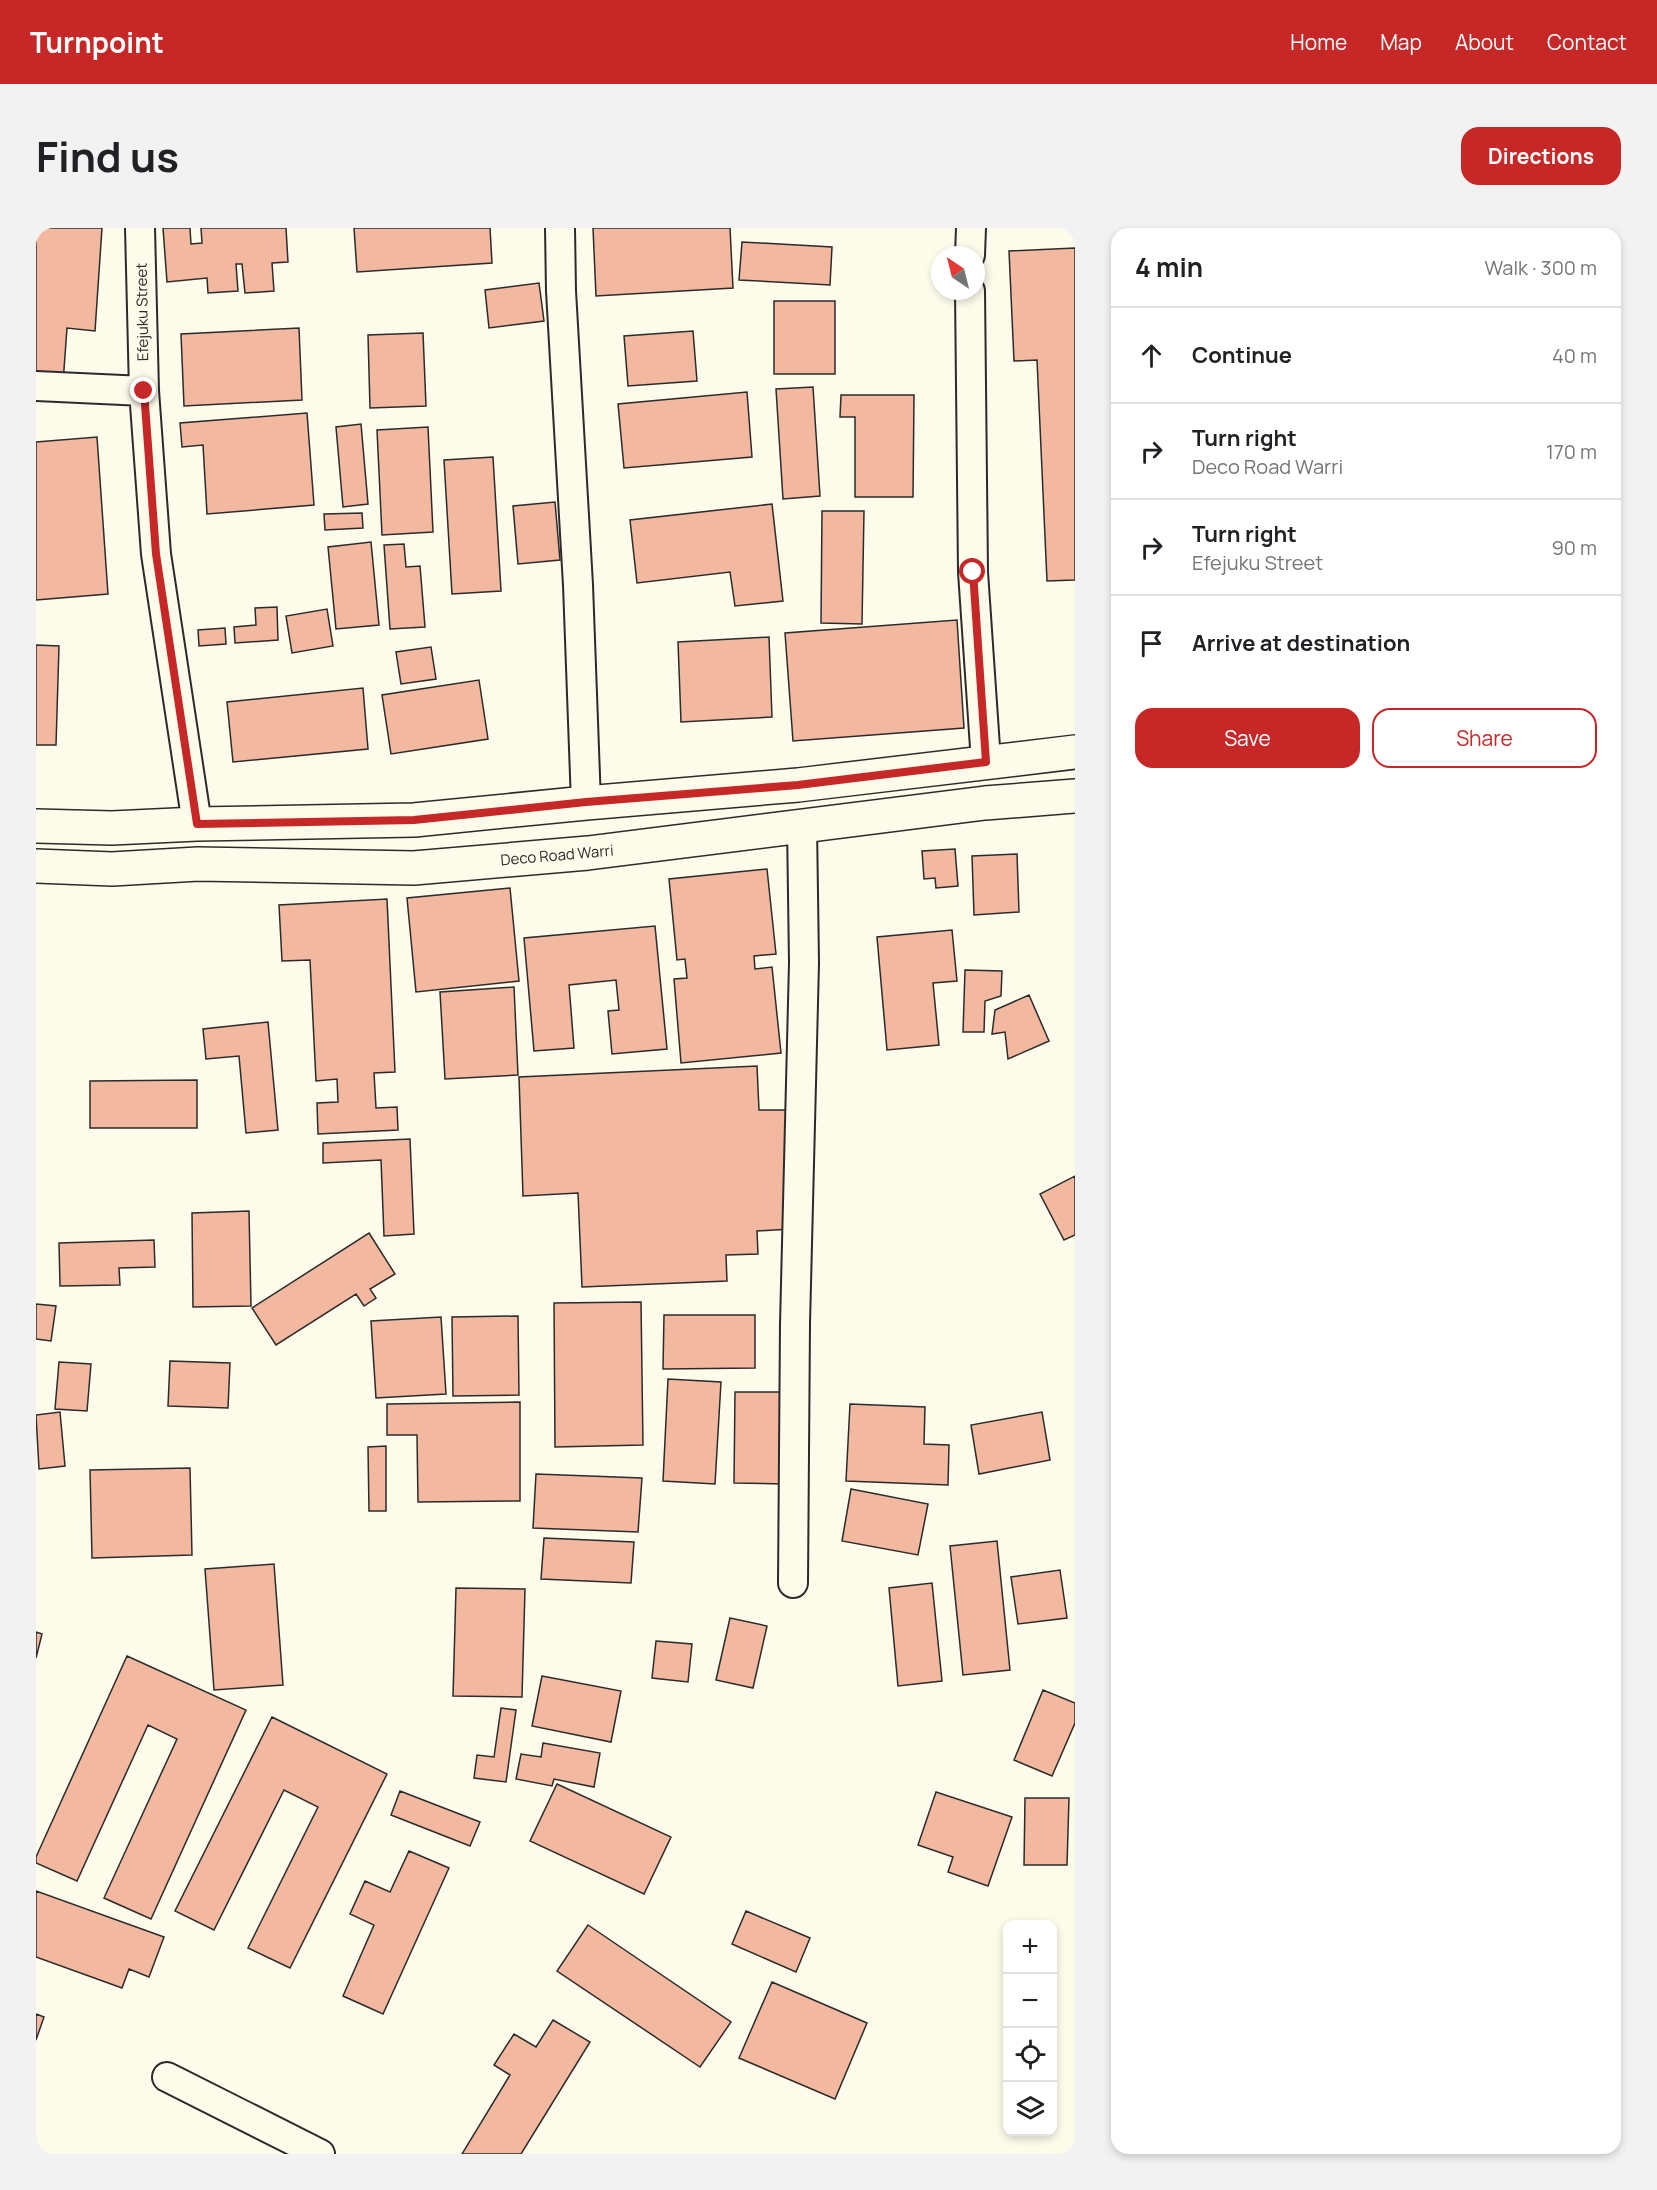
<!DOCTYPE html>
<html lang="en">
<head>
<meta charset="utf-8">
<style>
	:root { --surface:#fff; --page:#f2f2f2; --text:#202124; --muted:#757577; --line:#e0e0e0; --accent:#c62828 }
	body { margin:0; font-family:Manrope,sans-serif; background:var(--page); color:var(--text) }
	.controls { position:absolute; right:18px; bottom:18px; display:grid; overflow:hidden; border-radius:12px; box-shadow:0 3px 9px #0003 }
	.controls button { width:54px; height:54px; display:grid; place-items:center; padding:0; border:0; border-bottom:2px solid var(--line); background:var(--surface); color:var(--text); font:30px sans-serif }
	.compass { position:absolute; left:895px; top:18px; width:54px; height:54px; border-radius:50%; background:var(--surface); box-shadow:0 3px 9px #0003; rotate:325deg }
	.stop { position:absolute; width:18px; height:18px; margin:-14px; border:4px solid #c62828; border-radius:50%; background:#fff }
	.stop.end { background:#c62828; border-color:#fff; box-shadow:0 2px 6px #0008 }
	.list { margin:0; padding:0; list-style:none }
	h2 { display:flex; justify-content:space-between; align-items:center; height:78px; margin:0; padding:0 24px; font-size:26px }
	h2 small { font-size:20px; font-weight:400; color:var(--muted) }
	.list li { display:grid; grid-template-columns:39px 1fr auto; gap:18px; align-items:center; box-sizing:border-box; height:96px; padding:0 24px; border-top:2px solid var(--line) }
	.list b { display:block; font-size:22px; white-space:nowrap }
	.list p { margin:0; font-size:20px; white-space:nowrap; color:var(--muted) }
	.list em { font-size:20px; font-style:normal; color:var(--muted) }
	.actions { display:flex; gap:12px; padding:18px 24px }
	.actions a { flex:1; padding:14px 0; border:2px solid var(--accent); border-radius:18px; text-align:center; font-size:21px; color:var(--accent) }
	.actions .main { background:var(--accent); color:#fff }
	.icon { flex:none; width:33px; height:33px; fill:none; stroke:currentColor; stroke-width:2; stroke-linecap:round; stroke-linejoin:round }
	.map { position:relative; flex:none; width:1039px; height:1926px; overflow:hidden; border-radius:18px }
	header { display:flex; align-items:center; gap:36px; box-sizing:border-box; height:84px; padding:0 30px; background:var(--accent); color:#fff }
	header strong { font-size:28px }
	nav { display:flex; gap:33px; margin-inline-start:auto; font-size:21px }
	.intro { display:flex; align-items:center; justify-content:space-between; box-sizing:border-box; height:144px; padding:0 36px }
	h1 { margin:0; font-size:42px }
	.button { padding:15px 27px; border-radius:18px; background:var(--accent); color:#fff; font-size:21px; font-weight:700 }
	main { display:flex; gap:36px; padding:0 36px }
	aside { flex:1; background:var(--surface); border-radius:18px; box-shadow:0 3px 9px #0003 }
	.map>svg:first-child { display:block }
	.building { fill:#f2b8a0; stroke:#2b2b2b; stroke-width:1.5 }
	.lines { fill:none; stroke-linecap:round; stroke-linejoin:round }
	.minor-casing { stroke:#2b2b2b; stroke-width:32 }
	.secondary-casing { stroke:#2b2b2b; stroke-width:36 }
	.minor { stroke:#fdfbea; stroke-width:28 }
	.secondary { stroke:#fdfbea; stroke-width:33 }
	.route { stroke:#c62828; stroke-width:8 }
	.labels { text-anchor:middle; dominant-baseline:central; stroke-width:4.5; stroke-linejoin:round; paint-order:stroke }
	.street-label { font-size:15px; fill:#2b2b2b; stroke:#fdfbea }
</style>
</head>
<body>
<header>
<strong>Turnpoint</strong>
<nav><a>Home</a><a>Map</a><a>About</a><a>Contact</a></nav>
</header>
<div class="intro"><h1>Find us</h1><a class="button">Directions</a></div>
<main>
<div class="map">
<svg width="1039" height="1926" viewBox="0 0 1039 1926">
	<rect width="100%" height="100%" fill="#fdfbea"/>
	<!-- building -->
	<path class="building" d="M0,0H66L59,103L31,100L27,155L0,153Z
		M127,0H154L155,16L166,15L165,0H250L252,34L236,35L238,63L209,65L206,36H200L202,63L172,65L171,50L131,54Z
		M318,0H454L456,35L321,44Z
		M557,0H694L697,60L560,68Z
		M706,14L796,19L794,57L703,52Z
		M1039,20V352L1011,353L1001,132L978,133L973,23Z
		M503,55L508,93L453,100L449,62Z
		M738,73H799V146H738Z
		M263,100L266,172L148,178L145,106Z
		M657,103L661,153L592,158L588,108Z
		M387,105L390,178L334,180L332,107Z
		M777,159L784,268L747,271L740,161Z
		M711,164L716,229L588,240L582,176Z
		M805,167H878L877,269H819V189H804Z
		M271,185L278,277L171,286L167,217L146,219L144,195Z
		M325,196L332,276L307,279L300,199Z
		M392,199L397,304L346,307L341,202Z
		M61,209L72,366L0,372V214Z
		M457,229L465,363L416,366L408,232Z
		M519,274L524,332L482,336L477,278Z
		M736,276L747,373L699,378L694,344L601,355L594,292Z
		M786,283H828L826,396L785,395Z
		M326,285L327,300L289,302L288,286Z
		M335,314L343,397L300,401L292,319Z
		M368,316L370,339L384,338L389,399L354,401L348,317Z
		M241,379L242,412L199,415L198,399L220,397L219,380Z
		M291,381L297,418L256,425L250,388Z
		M921,392L928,500L757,513L749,405Z
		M189,400L190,416L163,418L162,402Z
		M733,409L736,489L645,494L642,414Z
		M0,417L23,418L20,517H0Z
		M395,419L400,451L365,456L360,424Z
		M443,452L452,511L355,526L346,467Z
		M327,460L332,521L197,534L191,474Z
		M919,621L922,658L900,660L899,650L888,651L886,623Z
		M981,626L983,684L938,687L936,628Z
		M731,641L740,726L718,728L719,741L736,739L745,825L645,835L638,751L651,750L649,731L641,732L633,651Z
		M474,660L483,753L380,764L371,670Z
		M351,671L359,844L338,845L340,880L361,879L362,902L282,906L281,875L302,874L301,851L280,853L274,732L246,733L243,677Z
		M619,698L631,821L576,826L572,783L583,782L580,752L533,757L538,820L498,823L488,710Z
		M916,702L921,753L897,755L903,817L851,822L841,709Z
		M929,742L966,743L965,768L949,773L948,804H927Z
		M478,759L482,847L409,851L404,764Z
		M993,767L1013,813L972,831L969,804L956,806L959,782Z
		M232,794L242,902L210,905L203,828L170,831L167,801Z
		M721,838L723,882H751L755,1001L721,1003L722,1026L690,1027L691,1053L546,1059L542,965L487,968L483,849Z
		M161,852V900H54V853Z
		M374,911L378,1006L348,1008L345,932L287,935V915Z
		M1039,948V1007L1028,1012L1004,966Z
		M213,983L215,1078L157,1079L156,985Z
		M333,1005L359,1046L334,1061L340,1070L328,1078L320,1066L240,1117L216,1080Z
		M118,1012L119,1039L83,1040L84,1057L24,1058L23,1015Z
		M605,1074L607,1217L519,1219L518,1075Z
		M0,1076L20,1078L15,1113L0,1111Z
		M628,1087H719V1140L627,1141Z
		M482,1088L483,1167L417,1168L416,1089Z
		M405,1089L410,1166L340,1170L335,1093Z
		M134,1133L194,1135L192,1180L132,1178Z
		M23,1134L55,1136L51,1183L19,1181Z
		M632,1151L685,1154L679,1256L627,1253Z
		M699,1164H749L748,1256L698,1255Z
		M484,1174V1273L382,1274L381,1207H351V1176Z
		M814,1176L889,1179L888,1216L913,1217L912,1257L810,1253Z
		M24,1184L29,1238L3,1241L0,1187Z
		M1006,1184L1014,1232L943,1246L935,1197Z
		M350,1218V1283H333L332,1219Z
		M154,1240L156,1327L56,1330L54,1242Z
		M500,1246L606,1250L602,1304L497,1300Z
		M815,1261L892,1276L882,1327L806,1313Z
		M508,1310L598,1314L595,1355L505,1351Z
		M961,1313L974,1442L927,1447L914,1318Z
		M238,1336L247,1457L178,1462L169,1341Z
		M1024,1342L1031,1390L982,1396L975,1349Z
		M896,1355L906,1453L862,1458L853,1360Z
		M420,1360L489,1361L486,1469L417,1468Z
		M694,1390L731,1398L717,1460L680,1452Z
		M0,1404L6,1406L0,1430Z
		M620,1413L656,1416L652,1454L616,1450Z
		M91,1428L210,1482L115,1691L68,1670L141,1511L112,1497L41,1653L0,1635V1629Z
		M506,1448L585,1463L575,1514L496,1498Z
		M1007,1462L1039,1475V1495L1016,1548L978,1532Z
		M465,1480L480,1482L470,1554L438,1550L441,1527L458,1529Z
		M236,1489L351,1546L254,1740L212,1720L282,1579L248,1562L178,1702L139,1683Z
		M507,1515L564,1525L558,1559L518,1551L516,1558L480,1551L485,1526L505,1529Z
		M521,1556L635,1609L608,1666L494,1613Z
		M364,1563L444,1594L434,1618L355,1587Z
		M900,1564L976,1589L952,1658L912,1644L917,1629L882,1617Z
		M989,1570H1033L1031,1637H988Z
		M373,1623L413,1640L347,1786L307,1768L338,1697L314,1686L329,1653L354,1664Z
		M0,1663L128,1709L113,1749L93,1741L86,1760L0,1729Z
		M710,1683L774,1710L760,1744L696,1716Z
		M552,1697L695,1794L664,1839L521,1743Z
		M736,1754L831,1795L799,1871L703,1830Z
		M0,1786L8,1789L0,1812Z
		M517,1792L554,1814L485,1926H426L474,1847L458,1837L478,1806L500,1819Z"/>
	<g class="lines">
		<defs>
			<path id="minor" d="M104,0L108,163L120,326L161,596
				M524,0L525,63L542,357L550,575
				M934,27L935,0
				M934,63L937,344L950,534
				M0,158L108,163
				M757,1355L759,1096L768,735L766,597
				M131,1849L284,1926"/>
			<path id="secondary" d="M0,598L76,600L161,596L378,592L550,575L762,557L1039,524
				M0,638L76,641L162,636L378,640L552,625L949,575L1039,568"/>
		</defs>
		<!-- minor casing -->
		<use href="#minor" class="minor-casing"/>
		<!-- secondary casing -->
		<use href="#secondary" class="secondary-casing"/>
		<!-- minor -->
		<use href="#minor" class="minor"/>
		<!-- secondary -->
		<use href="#secondary" class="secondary"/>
	</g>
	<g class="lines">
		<!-- route -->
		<path class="route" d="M108,163L120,326L161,596L378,592L550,574L762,557L950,534L937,344"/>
	</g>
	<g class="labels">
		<!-- street labels -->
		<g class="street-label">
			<text transform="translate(106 84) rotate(-91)">Efejuku Street</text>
			<text transform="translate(521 627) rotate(-5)">Deco Road Warri</text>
		</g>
	</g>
</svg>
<div class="controls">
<button>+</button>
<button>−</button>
<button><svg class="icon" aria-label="locate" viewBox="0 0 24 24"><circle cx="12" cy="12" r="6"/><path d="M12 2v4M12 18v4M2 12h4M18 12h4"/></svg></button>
<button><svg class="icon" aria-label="layers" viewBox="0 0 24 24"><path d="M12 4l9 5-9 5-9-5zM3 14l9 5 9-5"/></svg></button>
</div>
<svg class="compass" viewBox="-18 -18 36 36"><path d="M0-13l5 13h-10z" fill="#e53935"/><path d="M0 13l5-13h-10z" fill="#757577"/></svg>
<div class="stop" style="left:937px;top:344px"></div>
<div class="stop end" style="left:108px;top:163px"></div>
</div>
<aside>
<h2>4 min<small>Walk · 300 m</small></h2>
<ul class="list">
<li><svg class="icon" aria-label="ahead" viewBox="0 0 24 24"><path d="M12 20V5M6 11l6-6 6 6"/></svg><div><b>Continue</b></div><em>40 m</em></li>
<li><svg class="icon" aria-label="right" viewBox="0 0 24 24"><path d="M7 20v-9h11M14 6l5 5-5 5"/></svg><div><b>Turn right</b><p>Deco Road Warri</p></div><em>170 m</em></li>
<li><svg class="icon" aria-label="right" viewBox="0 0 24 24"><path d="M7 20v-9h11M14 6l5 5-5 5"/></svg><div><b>Turn right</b><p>Efejuku Street</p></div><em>90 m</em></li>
<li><svg class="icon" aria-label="arrive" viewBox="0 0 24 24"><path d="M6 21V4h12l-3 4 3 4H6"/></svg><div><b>Arrive at destination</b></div></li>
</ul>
<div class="actions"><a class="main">Save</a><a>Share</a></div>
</aside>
</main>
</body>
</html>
